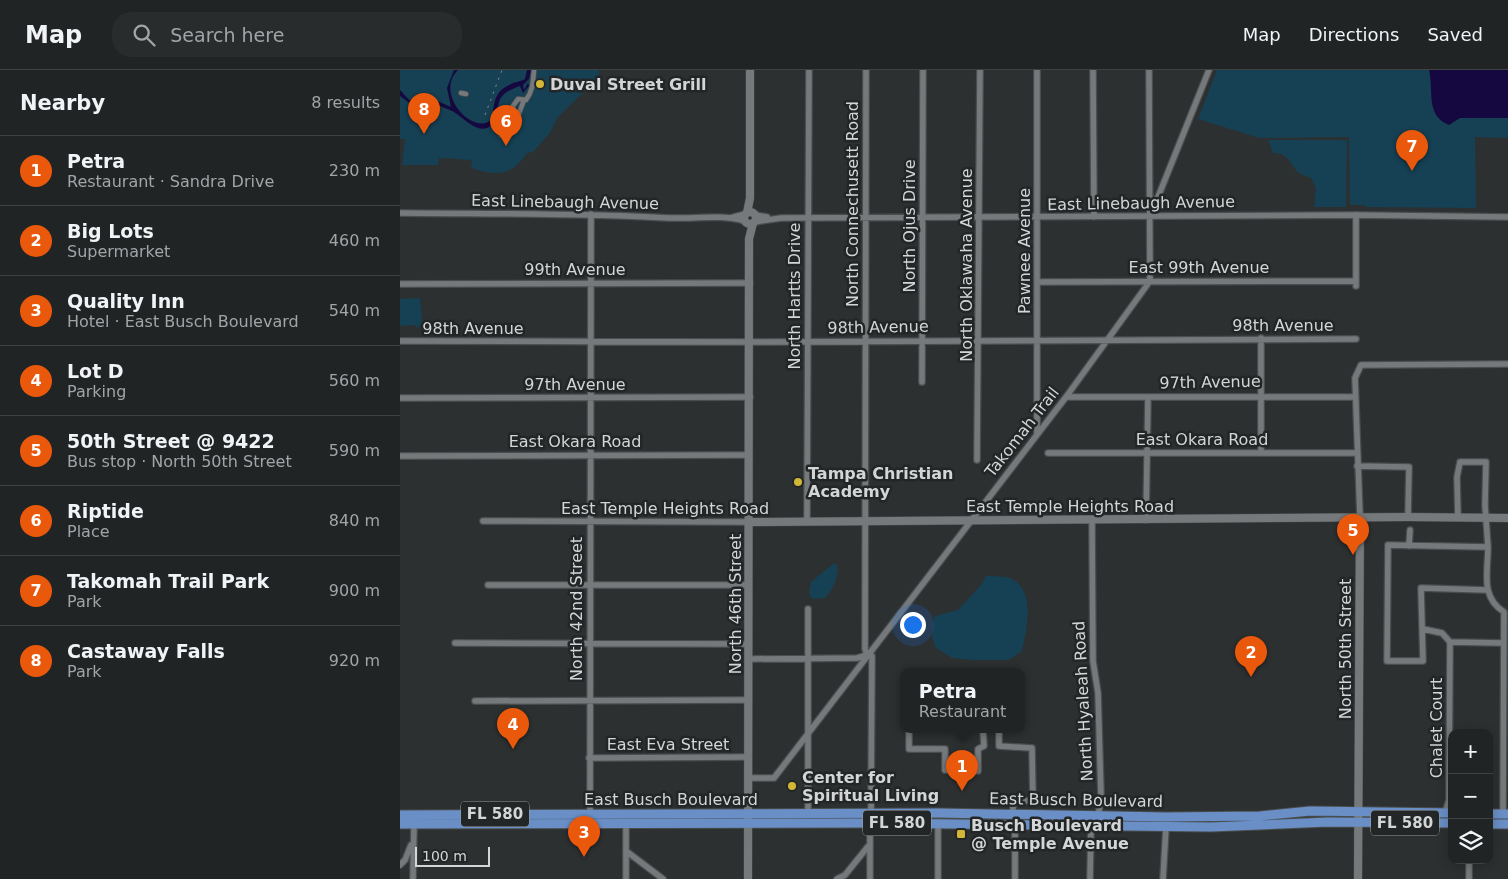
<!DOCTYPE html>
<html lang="en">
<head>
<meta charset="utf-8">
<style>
	:root { --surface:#212425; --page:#292c2d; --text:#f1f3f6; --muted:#a2a4a7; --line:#3e4142; --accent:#ea580c }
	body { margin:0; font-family:"DejaVu Sans",sans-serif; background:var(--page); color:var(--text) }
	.controls { position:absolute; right:15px; bottom:15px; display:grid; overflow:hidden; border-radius:10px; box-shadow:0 2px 12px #0003 }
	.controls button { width:45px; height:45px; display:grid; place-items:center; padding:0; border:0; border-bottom:1px solid var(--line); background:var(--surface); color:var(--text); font:25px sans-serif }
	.scale { position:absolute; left:15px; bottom:12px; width:75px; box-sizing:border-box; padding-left:5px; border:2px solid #d3d5d6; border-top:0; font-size:14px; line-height:18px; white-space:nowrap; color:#d3d5d6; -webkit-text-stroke:4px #232627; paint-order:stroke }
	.you { position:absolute; left:512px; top:554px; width:18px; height:18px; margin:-12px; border:4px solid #fff; border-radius:50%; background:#1a73e8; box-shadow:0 0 0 8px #1a73e833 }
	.badge { display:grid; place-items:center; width:32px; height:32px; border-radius:50%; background:var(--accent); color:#fff; font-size:16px; font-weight:700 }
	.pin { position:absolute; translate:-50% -41px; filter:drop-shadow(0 1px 2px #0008) }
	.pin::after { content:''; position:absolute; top:26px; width:18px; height:15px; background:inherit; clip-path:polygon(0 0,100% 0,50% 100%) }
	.popup { position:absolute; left:500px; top:598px; width:125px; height:65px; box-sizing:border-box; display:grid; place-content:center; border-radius:10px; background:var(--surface); filter:drop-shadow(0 1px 4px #0005); font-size:16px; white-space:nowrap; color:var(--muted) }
	.popup b { font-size:19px; color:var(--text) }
	.popup::after { content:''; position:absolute; left:50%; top:100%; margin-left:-10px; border:10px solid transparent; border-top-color:var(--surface) }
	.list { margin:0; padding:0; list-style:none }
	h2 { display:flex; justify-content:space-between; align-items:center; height:65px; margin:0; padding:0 20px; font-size:21px }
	h2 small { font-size:16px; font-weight:400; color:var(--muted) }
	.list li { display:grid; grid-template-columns:32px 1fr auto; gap:15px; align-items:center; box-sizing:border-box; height:70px; padding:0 20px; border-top:1px solid var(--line) }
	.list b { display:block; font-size:19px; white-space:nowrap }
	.list p { margin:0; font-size:16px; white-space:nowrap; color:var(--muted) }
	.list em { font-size:16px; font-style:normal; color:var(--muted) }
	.icon { flex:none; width:28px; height:28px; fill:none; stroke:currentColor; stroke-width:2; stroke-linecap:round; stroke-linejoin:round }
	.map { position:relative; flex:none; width:1108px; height:809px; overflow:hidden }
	header { display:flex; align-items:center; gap:30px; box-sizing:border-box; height:70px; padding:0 25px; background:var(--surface); border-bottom:1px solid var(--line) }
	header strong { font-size:24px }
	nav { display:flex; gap:28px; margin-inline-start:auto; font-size:18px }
	.search { width:350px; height:45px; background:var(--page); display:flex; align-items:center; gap:12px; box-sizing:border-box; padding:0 18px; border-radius:20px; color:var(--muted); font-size:19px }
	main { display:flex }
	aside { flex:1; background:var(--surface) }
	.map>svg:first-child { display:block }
	.green { fill:#164053 }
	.water { fill:#15073f }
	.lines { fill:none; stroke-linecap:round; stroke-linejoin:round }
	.pedestrian-casing { stroke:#4a4d4e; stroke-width:6 }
	.minor-casing { stroke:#4a4d4e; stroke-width:8 }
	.tertiary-casing { stroke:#4a4d4e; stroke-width:9 }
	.primary-casing { stroke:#4a4d4e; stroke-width:11 }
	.pedestrian { stroke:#76797b; stroke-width:4.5 }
	.minor { stroke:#76797b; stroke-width:5.5 }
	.tertiary { stroke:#76797b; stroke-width:8 }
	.primary { stroke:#698fc6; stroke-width:9 }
	.rail { stroke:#7f8283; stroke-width:1; stroke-dasharray:2.5 5; stroke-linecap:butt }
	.poi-dot { fill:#d2b635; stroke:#232627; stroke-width:2 }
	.labels { text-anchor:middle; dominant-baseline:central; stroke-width:5; stroke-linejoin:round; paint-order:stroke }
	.shield { fill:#232627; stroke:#9ea0a2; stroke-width:1 }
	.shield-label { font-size:15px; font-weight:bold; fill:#d3d5d6 }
	.poi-label { font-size:16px; font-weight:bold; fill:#d3d5d6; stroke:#232627; text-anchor:start }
	.street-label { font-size:16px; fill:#d3d5d6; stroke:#232627 }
</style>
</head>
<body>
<header>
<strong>Map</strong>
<div class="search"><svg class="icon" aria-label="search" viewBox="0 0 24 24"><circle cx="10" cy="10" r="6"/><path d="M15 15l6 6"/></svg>Search here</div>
<nav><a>Map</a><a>Directions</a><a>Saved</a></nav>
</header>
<main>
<aside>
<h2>Nearby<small>8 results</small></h2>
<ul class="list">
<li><span class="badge">1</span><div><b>Petra</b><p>Restaurant · Sandra Drive</p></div><em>230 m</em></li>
<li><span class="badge">2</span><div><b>Big Lots</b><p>Supermarket</p></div><em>460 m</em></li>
<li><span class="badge">3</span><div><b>Quality Inn</b><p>Hotel · East Busch Boulevard</p></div><em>540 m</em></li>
<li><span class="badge">4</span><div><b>Lot D</b><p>Parking</p></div><em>560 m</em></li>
<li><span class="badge">5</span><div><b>50th Street @ 9422</b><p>Bus stop · North 50th Street</p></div><em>590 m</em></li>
<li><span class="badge">6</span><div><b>Riptide</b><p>Place</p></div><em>840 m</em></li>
<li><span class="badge">7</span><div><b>Takomah Trail Park</b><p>Park</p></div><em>900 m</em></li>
<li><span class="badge">8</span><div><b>Castaway Falls</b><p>Park</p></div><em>920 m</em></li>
</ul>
</aside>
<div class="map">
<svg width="1108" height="809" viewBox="0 0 1108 809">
	<rect width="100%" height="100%" fill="#2c3031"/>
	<!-- green -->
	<path class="green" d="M0,0H199L200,12L193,13L157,48L150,63L133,82L127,83C111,107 96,106 71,98L72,90L39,88L38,95H2L5,69H0Z
		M817,0H1108V68L1075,67L1076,138L967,137L964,135H950L949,67L859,68L798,49Z
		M868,70H947L946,137H914L916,118L911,108C908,107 902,105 899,103C889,94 889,83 873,83Z
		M20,228L22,251L19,258L14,255L0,256V229Z
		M434,493L438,496C437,509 434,519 425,528L412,529L409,523L411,512Z
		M586,506C592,506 599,506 606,507C637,514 627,559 622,581L609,590H572L552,588L536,578L532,568L533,551L535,546L558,540L581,515Z"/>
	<!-- water -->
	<path class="water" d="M54,0H58C34,23 72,66 91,50C96,32 92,23 111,14C114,12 120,12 125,9L127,0H131L129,9L123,15L124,20L128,13L129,16L123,23L120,16C98,24 99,28 96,50C82,70 68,51 54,42C47,38 40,37 33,32L11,34L0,26V20L9,30L28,27L51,37L47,18Z
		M1029,0H1108V48H1060L1049,55C1025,45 1034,21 1029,0Z"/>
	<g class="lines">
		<defs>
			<path id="pedestrian" d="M61,23L66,24
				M115,54L124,30
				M101,65L114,58L113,36L118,29L126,30C133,21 133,11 134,0"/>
			<path id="minor" d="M466,0L465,579L467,585L472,586L471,742
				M693,0L694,147
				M752,142L809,0
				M0,143C90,144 180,143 269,148C294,149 322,144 345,151
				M355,145L367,147
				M956,145V216
				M330,148L345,144
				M354,152L381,148L956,145L1108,147
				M638,212L956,211
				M0,214L350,213
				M861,268V383
				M0,271L355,272L956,269
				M522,312L523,0
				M666,327H955
				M0,328L350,327
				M637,363V0
				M648,383H956
				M0,386L349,385
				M577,390L580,0
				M957,396L1009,397L1008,447
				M960,447L955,308L961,295L1108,294
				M1058,448L1057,407L1060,392H1086L1085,435L1088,477
				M746,450L748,327
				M83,451L349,452
				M407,451L409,0
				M1009,476L1010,460
				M88,515H349
				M1087,520L1021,518L1023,591H987L988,475L1088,477C1088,502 1080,527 1104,542L1103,744
				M1023,559L1042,563L1050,572L1049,730L1045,743
				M1050,572L1103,573
				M55,573L349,574
				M349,589L457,588L467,585
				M75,631L349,630
				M509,660V679H545V700L578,701V679L584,676L583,660
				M599,660V676L632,678L633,731L613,730V743
				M189,688L348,687
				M348,708H374L666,327L750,211L749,0
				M408,744V539
				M470,753V809
				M190,754L191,144
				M226,781L263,809
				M1069,790V809
				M0,795L5,790L11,775
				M13,809L14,754
				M226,809V754
				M437,809L445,805L470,774
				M538,809V754
				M615,809V756
				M690,809L691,757L699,741L701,725L698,623L693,591L692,450
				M763,809L766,757"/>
			<path id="tertiary" d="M344 148a6 6 0 1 1 12 0a6 6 0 1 1-12 0Z
				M347,143L350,128V0
				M349,452L1008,447L1108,448
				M348,809L349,169L353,153
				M958,809L960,447"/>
			<path id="primary" d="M1089,744H1108
				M0,745L538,743L766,747L860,746L910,741L1052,743
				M0,754L470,753L811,757L928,752L1052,753
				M1089,754H1108"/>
		</defs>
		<!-- pedestrian casing -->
		<use href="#pedestrian" class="pedestrian-casing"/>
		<!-- minor casing -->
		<use href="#minor" class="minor-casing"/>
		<!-- tertiary casing -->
		<use href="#tertiary" class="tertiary-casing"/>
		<!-- primary casing -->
		<use href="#primary" class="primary-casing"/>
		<!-- pedestrian -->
		<use href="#pedestrian" class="pedestrian"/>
		<!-- minor -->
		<use href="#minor" class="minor"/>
		<!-- tertiary -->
		<use href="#tertiary" class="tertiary"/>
		<!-- primary -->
		<use href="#primary" class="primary"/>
		<!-- rail -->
		<path class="rail" d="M85,45L102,0"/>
	</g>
	<!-- markers -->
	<g class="poi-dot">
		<circle cx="140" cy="14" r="5"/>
		<circle cx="398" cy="412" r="5"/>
		<circle cx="392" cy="716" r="5"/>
		<rect x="556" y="759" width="10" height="10" rx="2.5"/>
	</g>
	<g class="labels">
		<!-- shield labels -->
		<g class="shield">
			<rect x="61" y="731.5" width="68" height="25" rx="4"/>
			<rect x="463" y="740.5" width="68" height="25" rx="4"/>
			<rect x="971" y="740.5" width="68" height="25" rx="4"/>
		</g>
		<g class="shield-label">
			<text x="95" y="744">FL 580</text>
			<text x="497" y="753">FL 580</text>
			<text x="1005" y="753">FL 580</text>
		</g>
		<!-- poi labels -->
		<g class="poi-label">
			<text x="150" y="14">Duval Street Grill</text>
			<text x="408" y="403">Tampa Christian<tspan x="408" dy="18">Academy</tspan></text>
			<text x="402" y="707">Center for<tspan x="402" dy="18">Spiritual Living</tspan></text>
			<text x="571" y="755">Busch Boulevard<tspan x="571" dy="18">@ Temple Avenue</tspan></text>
		</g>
		<!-- street labels -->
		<g class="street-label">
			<text transform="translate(165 132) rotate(1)">East Linebaugh Avenue</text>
			<text transform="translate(741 133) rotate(-1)">East Linebaugh Avenue</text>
			<text transform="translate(452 134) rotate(-90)">North Connechusett Road</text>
			<text transform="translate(509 156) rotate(-90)">North Ojus Drive</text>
			<text transform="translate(624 181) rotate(-90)">Pawnee Avenue</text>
			<text transform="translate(566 195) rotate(-90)">North Oklawaha Avenue</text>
			<text x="799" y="197">East 99th Avenue</text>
			<text x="175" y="199">99th Avenue</text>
			<text transform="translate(394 226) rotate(-90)">North Hartts Drive</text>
			<text x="883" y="255">98th Avenue</text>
			<text transform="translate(478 257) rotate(-1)">98th Avenue</text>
			<text x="73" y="258">98th Avenue</text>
			<text transform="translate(810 312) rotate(-1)">97th Avenue</text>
			<text x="175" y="314">97th Avenue</text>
			<text transform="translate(622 362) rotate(-52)">Takomah Trail</text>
			<text x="802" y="369">East Okara Road</text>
			<text x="175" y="371">East Okara Road</text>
			<text x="670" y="436">East Temple Heights Road</text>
			<text x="265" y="438">East Temple Heights Road</text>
			<text transform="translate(335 534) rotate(-90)">North 46th Street</text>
			<text transform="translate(176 539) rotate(-90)">North 42nd Street</text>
			<text transform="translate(945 579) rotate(-90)">North 50th Street</text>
			<text transform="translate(683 631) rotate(-93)">North Hyaleah Road</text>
			<text transform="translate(1036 658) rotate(-90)">Chalet Court</text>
			<text x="268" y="674">East Eva Street</text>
			<text x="271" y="729">East Busch Boulevard</text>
			<text transform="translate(676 730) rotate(1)">East Busch Boulevard</text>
		</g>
	</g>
</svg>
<div class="controls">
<button>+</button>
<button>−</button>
<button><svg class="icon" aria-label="layers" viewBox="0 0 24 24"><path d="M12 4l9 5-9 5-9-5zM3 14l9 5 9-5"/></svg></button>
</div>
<div class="scale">100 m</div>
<div class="you"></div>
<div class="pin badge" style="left:562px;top:721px">1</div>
<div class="popup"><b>Petra</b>Restaurant</div>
<div class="pin badge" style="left:851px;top:607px">2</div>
<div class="pin badge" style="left:184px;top:787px">3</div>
<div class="pin badge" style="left:113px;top:679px">4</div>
<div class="pin badge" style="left:953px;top:485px">5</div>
<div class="pin badge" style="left:106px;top:76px">6</div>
<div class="pin badge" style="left:1012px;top:101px">7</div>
<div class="pin badge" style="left:24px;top:64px">8</div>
</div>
</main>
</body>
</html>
